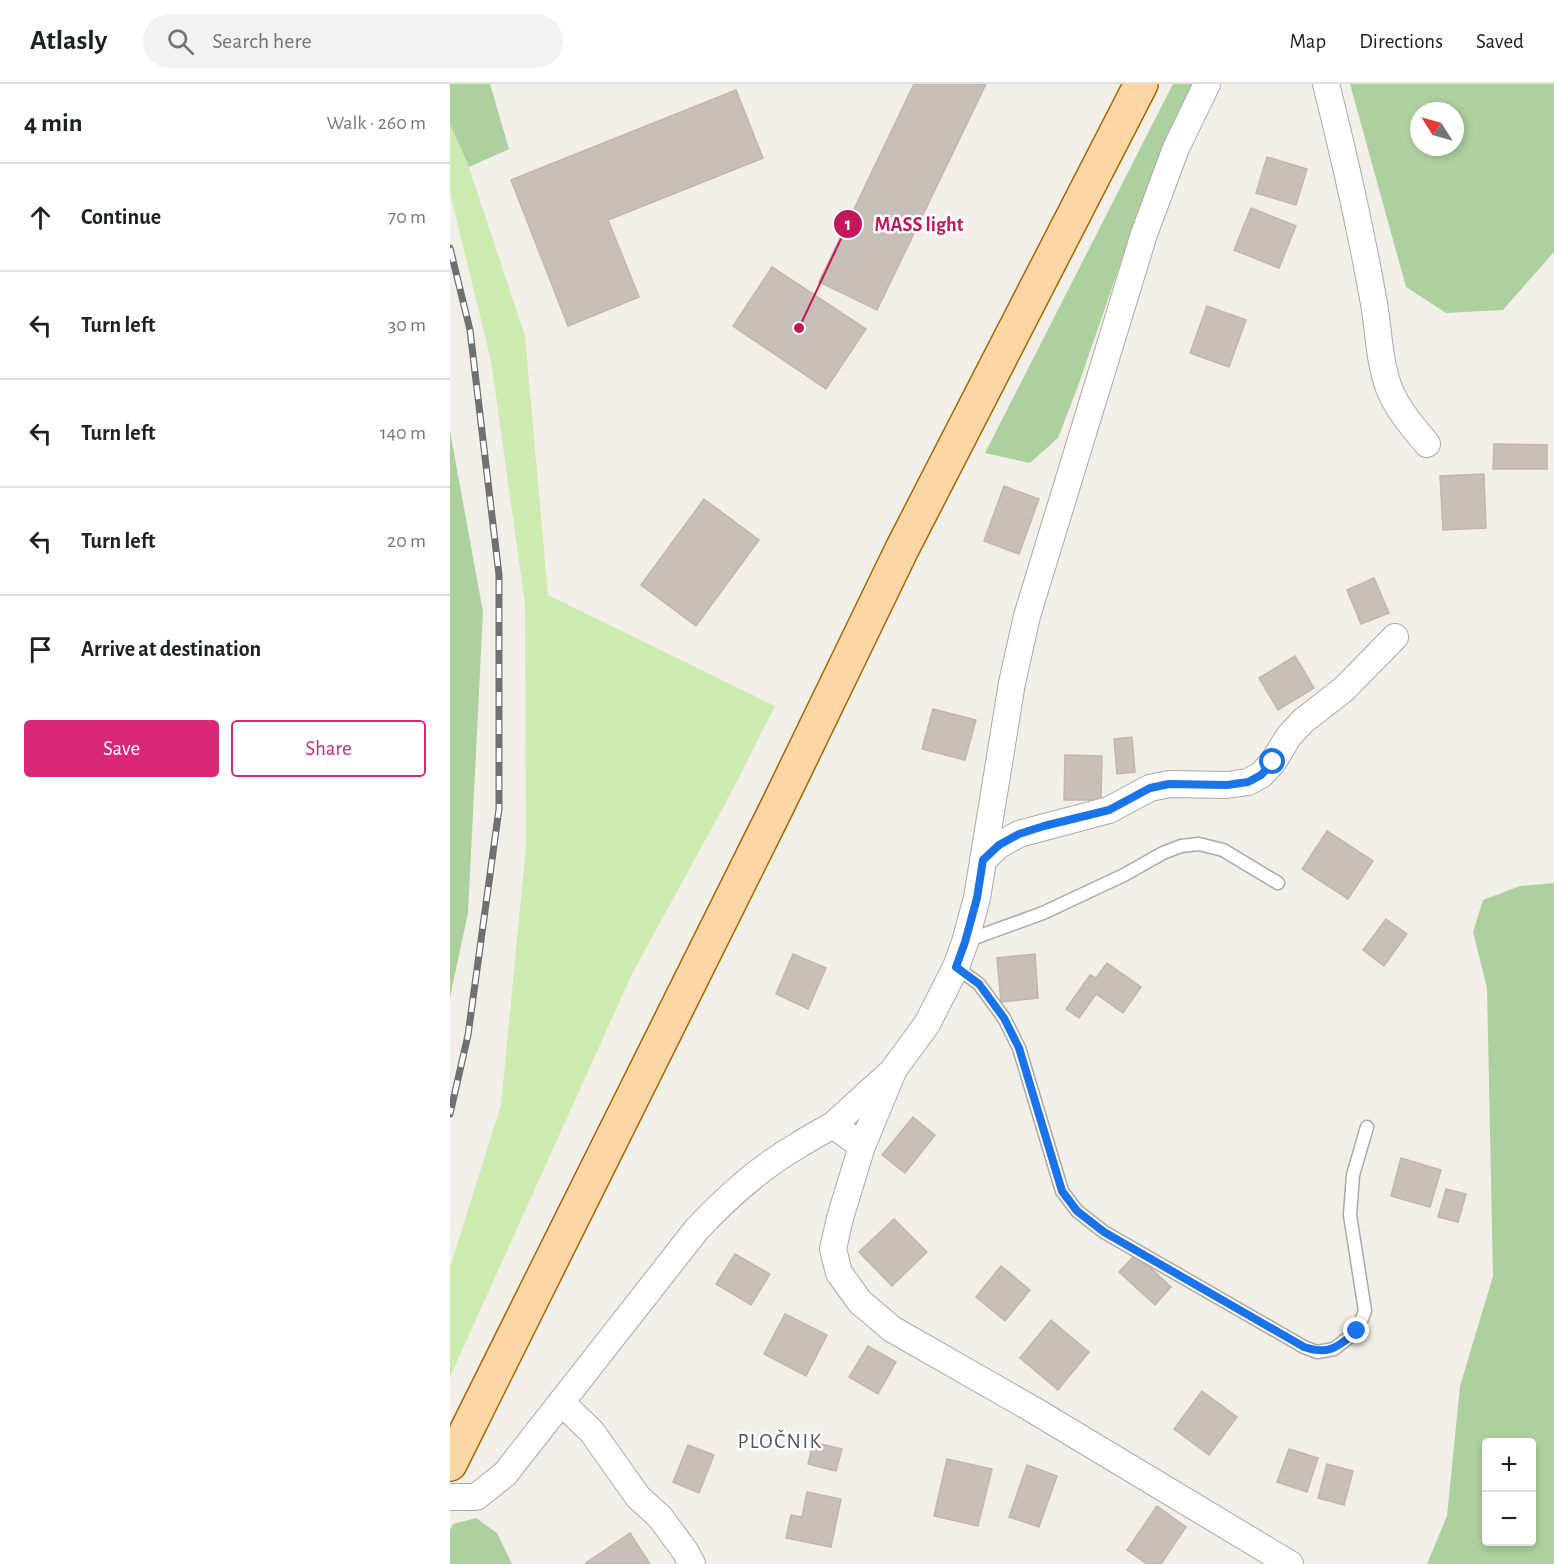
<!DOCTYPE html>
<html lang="en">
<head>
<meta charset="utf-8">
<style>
	:root { --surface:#fff; --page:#f2f2f2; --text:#202124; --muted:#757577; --line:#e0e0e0; --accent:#db2777 }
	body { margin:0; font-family:"Alegreya Sans",sans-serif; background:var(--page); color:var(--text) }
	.controls { position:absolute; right:18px; bottom:18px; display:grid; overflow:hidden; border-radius:6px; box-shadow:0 3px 9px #0003 }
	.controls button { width:54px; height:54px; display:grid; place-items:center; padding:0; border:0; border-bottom:2px solid var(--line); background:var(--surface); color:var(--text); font:30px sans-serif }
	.compass { position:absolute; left:960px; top:18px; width:54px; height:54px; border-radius:50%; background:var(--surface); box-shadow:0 3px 9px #0003; rotate:307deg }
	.stop { position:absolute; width:18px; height:18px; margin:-14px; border:4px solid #1a73e8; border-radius:50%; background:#fff }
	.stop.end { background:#1a73e8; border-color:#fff; box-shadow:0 2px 6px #0008 }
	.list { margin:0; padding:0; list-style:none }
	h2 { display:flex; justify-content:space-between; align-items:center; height:78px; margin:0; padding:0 24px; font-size:26px }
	h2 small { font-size:20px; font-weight:400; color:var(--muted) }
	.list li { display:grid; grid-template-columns:39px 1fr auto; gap:18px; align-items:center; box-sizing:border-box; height:108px; padding:0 24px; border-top:2px solid var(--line) }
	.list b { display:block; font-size:22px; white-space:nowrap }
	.list em { font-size:20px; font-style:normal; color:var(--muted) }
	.actions { display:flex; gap:12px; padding:18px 24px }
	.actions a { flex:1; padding:14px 0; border:2px solid var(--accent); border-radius:6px; text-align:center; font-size:21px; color:var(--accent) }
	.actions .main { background:var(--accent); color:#fff }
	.icon { flex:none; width:33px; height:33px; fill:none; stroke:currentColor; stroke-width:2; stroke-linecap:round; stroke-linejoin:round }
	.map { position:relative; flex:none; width:1104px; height:1480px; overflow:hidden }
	header { display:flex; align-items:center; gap:36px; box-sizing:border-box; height:84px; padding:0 30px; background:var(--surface); border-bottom:2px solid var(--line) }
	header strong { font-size:28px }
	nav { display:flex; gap:33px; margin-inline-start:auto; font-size:21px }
	.search { width:420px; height:54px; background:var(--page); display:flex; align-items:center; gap:15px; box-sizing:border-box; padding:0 21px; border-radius:33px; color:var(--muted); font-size:22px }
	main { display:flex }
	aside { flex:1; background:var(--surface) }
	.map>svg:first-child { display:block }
	.grass { fill:#cdebb0 }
	.forest { fill:#add19e; fill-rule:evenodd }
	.building { fill:#c7bfb8; stroke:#c4b6ab; stroke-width:1.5 }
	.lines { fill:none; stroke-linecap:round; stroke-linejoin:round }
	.lane-casing { stroke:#a9a9a9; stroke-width:15 }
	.street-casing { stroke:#a9a9a9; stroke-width:28 }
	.primary-casing { stroke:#a06b00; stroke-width:36 }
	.lane { stroke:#fff; stroke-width:12 }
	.street { stroke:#fff; stroke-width:26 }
	.primary { stroke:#fcd6a4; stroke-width:33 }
	.rail-casing { stroke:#707070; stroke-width:7 }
	.rail { stroke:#fff; stroke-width:4.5; stroke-dasharray:14; stroke-linecap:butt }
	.route { stroke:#1a73e8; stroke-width:8 }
	.labels { text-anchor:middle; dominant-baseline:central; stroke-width:5; stroke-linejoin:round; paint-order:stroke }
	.quarter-label { font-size:21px; letter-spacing:1.5px; fill:#555; stroke:#fff }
	.leader { fill:none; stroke:#c2185b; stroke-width:2 }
	.callout-dot { fill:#c2185b; stroke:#fff; stroke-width:2 }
	.mark-label { font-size:18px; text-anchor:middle; font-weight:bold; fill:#fff }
	.callout-label { font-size:20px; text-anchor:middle; font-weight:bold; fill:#c2185b; stroke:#fff; stroke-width:5; stroke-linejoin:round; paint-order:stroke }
</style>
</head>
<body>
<header>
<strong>Atlasly</strong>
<div class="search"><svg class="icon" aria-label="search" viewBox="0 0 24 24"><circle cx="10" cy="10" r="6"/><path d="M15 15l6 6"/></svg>Search here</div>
<nav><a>Map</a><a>Directions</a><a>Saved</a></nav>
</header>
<main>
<aside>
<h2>4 min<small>Walk · 260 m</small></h2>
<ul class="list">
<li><svg class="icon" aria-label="ahead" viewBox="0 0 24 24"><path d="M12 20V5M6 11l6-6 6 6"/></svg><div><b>Continue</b></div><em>70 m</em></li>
<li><svg class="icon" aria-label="left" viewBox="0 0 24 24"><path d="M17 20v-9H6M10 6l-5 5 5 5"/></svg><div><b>Turn left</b></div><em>30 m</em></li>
<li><svg class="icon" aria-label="left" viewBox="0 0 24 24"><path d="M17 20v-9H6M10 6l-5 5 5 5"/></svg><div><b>Turn left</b></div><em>140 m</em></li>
<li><svg class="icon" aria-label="left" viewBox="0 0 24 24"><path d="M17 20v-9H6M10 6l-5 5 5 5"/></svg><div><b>Turn left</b></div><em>20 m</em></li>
<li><svg class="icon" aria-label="arrive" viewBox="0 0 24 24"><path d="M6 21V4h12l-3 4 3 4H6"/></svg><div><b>Arrive at destination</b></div></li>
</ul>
<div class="actions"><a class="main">Save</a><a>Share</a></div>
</aside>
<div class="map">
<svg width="1104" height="1480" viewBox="0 0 1104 1480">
	<rect width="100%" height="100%" fill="#f2efe9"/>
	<!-- grass -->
	<path class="grass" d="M0,40L19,83L75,252L98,511L325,622L280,711L182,890L0,1293V1183L51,1021L76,762L75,520L41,277L0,109Z"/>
	<!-- forest -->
	<path class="forest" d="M0,0H40L59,65L19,83L0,40Z
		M723,0H745L729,28L691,120L628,302L608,354L580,379L535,369Z
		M900,0H1104V168L1053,226L996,229L956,203ZM969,27H1005V63H969Z
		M0,347L33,528L18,829L0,913Z
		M1104,799V1480H977L997,1432L1010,1302L1043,1192L1037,904L1023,848L1033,816L1070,802ZM1036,1358H1082V1458H1036Z
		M26,1434L47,1449L62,1480H0V1446L3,1440Z"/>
	<!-- building -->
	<path class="building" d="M464,0H536L427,226L369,198Z
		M286,6L313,74L158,136L189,213L118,242L61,96Z
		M817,73L857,85L846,121L806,109Z
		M801,124L846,142L829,184L784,166Z
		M322,183L416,245L376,305L283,242Z
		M757,222L796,236L779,283L740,269Z
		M1044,360L1097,361V385H1043Z
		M1034,390L1036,444L993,446L990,392Z
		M554,402L589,415L569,470L534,457Z
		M254,415L309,456L246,542L191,501Z
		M924,494L939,529L911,540L897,506Z
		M845,572L864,604L828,626L809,594Z
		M483,625L526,636L515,676L472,665Z
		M682,653L685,688L667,690L664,655Z
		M615,671L652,672L651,716H614Z
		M877,747L923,777L898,815L852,785Z
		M936,835L957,850L934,882L913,866Z
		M343,870L376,884L358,925L326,910Z
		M585,870L588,914L551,918L547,874Z
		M657,879L691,903L673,929L646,910L629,934L616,925L640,891L646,894Z
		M463,1033L485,1051L455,1089L432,1071Z
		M951,1074L991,1086L980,1123L941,1112Z
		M996,1105L1016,1110L1008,1138L988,1133Z
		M444,1135L477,1168L442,1202L409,1168Z
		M285,1170L320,1190L301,1221L266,1200Z
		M686,1170L721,1203L705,1221L669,1188Z
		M551,1182L580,1206L555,1237L526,1213Z
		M335,1230L377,1251L356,1292L314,1270Z
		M601,1236L639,1268L608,1306L570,1274Z
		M418,1262L446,1278L428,1310L399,1293Z
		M752,1307L787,1333L759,1371L724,1345Z
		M363,1358L392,1365L386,1387L358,1380Z
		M238,1361L264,1371L249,1409L223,1398Z
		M839,1365L868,1374L857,1408L827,1398Z
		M497,1375L542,1385L528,1442L484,1432Z
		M877,1380L903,1387L894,1421L868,1414Z
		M577,1381L607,1392L589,1443L559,1433Z
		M357,1408L391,1415L381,1463L336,1454L341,1431L352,1433Z
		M707,1422L736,1443L711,1480H697L677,1466Z
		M180,1449L200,1480H136V1479Z"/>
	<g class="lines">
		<defs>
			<path id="lane" d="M516,857L593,829L674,791L713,769L731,762L749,760L773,766L828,799
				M506,883L529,900L554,934L569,964L612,1107L627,1127L654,1148L854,1263L867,1268L884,1265L907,1247L915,1227L900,1131L903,1091L917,1043"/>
			<path id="street" d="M757,0L726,64L694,150L577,532L562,599L527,814L515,858L506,883L477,940L444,985L412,1062L390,1134L383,1165L389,1189L410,1218L442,1245L582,1325L840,1480
				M876,0C894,71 910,142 923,214C929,244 928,274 939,304C947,325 963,343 977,360
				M533,776L549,761L569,750L659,726L700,704L719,700L777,701L798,698L811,691L823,678L839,652L853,637L894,605L945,553
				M383,1041L438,991
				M111,1318L142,1348L188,1413L210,1433L235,1467L242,1480
				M0,1413H26L55,1390L247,1145C277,1113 309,1084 347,1062C358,1055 371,1048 383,1041L412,1062"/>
			<path id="primary" d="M0,1380L328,721L452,465L691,0"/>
		</defs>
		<!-- lane casing -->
		<use href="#lane" class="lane-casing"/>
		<!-- street casing -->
		<use href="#street" class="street-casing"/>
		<!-- primary casing -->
		<use href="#primary" class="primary-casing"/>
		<!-- lane -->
		<use href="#lane" class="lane"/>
		<!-- street -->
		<use href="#street" class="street"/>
		<!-- primary -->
		<use href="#primary" class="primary"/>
		<defs>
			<path id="rail" d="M0,164L20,246L49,491V725L18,951L0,1030"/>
		</defs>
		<!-- rail casing -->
		<use href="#rail" class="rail-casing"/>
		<!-- rail -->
		<use href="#rail" class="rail"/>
	</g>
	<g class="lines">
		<!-- route -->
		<path class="route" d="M823,678L811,691L798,698L777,701L719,700L700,704L659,726L594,742L569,750L549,761L533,776L527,814L515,858L506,883L529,900L554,934L569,964L612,1107L627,1127L654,1148L854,1263C880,1272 888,1262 907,1247"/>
	</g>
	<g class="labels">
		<!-- quarter labels -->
		<g class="quarter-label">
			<text x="330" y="1357">PLOČNIK</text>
		</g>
	</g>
	<!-- callouts -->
	<path class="leader" d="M349 244L398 140"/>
	<g class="callout-dot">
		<circle cx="349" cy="244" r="6"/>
		<circle cx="398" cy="140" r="15"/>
	</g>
	<g class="mark-label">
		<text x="398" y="146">1</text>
	</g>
	<g class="callout-label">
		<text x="469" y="147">MASS light</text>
	</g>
</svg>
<div class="controls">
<button>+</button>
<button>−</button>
</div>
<svg class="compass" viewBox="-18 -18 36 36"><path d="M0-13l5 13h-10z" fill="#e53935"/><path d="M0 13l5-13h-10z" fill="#757577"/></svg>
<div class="stop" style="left:823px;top:678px"></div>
<div class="stop end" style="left:907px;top:1247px"></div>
</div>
</main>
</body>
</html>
